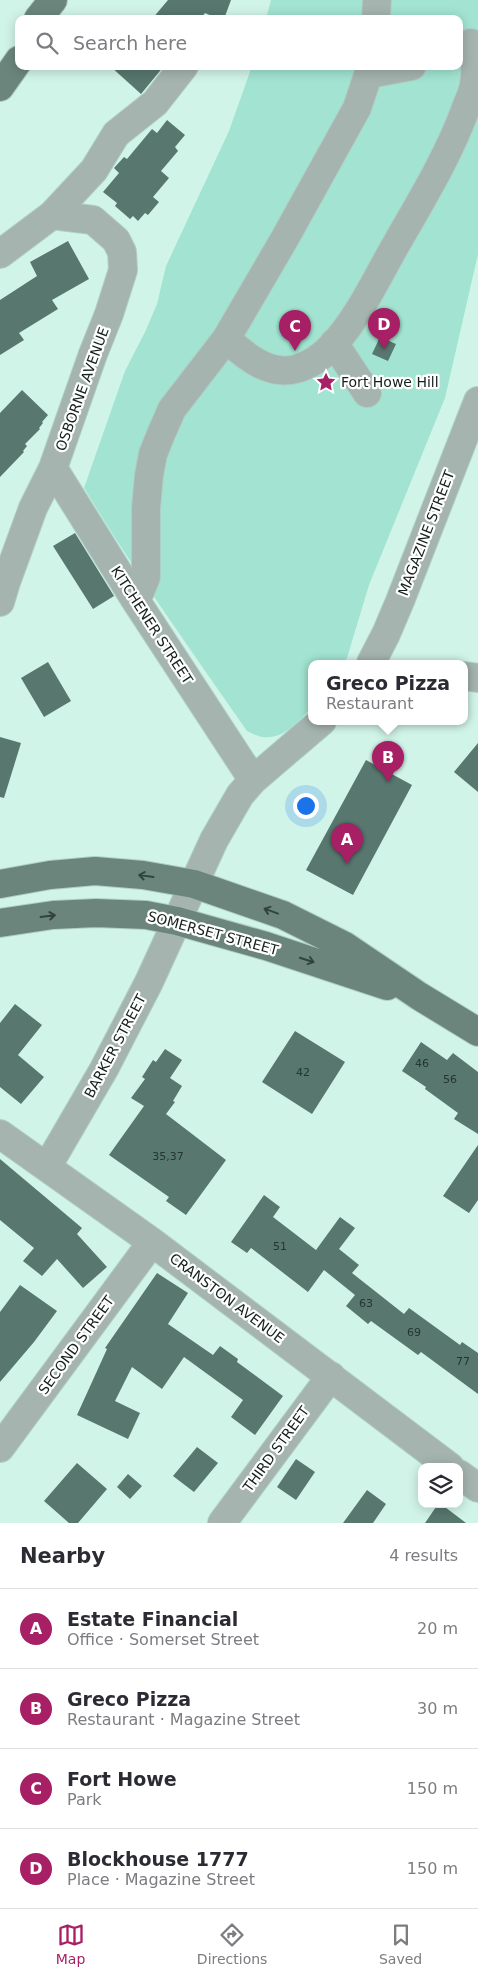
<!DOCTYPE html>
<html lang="en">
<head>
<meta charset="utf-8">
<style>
	:root { --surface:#fff; --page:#f7f7f7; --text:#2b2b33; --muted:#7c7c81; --line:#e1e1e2; --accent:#a71f65 }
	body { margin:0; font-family:"DejaVu Sans",sans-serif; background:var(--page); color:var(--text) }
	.controls { position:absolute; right:15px; bottom:15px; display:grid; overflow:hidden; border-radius:10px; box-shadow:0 2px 12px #0003 }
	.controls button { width:45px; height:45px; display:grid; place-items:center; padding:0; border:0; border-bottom:1px solid var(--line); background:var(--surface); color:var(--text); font:25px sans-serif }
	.you { position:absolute; left:305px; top:805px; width:18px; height:18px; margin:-12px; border:4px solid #fff; border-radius:50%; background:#1a73e8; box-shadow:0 0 0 8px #1a73e833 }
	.badge { display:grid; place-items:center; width:32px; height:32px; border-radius:50%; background:var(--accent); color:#fff; font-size:16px; font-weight:700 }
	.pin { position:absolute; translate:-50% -41px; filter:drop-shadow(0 1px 2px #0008) }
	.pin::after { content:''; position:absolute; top:26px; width:18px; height:15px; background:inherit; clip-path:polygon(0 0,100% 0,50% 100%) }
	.popup { position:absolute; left:308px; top:660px; width:160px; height:65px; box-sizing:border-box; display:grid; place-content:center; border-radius:10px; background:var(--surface); filter:drop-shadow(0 1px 4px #0005); font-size:16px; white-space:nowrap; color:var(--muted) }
	.popup b { font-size:19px; color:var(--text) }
	.popup::after { content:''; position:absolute; left:50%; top:100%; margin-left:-10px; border:10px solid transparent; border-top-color:var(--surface) }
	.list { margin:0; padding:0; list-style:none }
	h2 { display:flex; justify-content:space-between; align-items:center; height:65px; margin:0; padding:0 20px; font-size:21px }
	h2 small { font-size:16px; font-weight:400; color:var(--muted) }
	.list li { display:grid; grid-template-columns:32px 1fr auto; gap:15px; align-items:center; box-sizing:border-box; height:80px; padding:0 20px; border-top:1px solid var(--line) }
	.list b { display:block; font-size:19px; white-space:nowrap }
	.list p { margin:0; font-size:16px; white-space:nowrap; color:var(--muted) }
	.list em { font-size:16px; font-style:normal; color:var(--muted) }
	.icon { flex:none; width:28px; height:28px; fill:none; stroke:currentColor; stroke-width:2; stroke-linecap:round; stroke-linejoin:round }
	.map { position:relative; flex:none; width:478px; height:1523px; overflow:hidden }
	.search { position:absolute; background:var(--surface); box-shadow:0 2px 12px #0003; left:15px; right:15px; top:15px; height:55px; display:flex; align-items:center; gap:12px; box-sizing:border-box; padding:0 18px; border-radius:10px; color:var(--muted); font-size:19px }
	.sheet { height:385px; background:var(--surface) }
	nav { display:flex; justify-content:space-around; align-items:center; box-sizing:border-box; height:70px; border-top:1px solid var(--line); background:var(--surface); font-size:14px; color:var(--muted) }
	nav a { display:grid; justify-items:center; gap:2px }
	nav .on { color:var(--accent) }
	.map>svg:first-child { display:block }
	.green { fill:#a2e4d1 }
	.building { fill:#58776e }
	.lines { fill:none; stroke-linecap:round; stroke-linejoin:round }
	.minor-casing { stroke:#afcec4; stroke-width:30 }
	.major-casing { stroke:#afcec4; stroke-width:30 }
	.minor { stroke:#a5b4af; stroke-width:28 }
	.major { stroke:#6b857d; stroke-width:28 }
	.oneway { stroke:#32433f }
	.labels { text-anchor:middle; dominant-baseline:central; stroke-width:4.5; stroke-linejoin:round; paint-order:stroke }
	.number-label { font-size:11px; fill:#253631 }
	.poi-label { font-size:14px; fill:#14201d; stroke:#fff; text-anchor:start }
	.street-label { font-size:14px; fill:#14201d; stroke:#fff }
</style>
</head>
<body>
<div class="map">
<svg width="478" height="1523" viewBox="0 0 478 1523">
	<rect width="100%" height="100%" fill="#d1f4e9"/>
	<!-- green -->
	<path class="green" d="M271,0H478V254L445,398L369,585L347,658L343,663H312V707C299,721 284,740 262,737C257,736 251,733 247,731C191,650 134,571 84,488L125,371L145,332L157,304L166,266L229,131L252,66H459V19H266Z"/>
	<!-- building -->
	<path class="building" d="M168,0H231L224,19H219L205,13L200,19H152Z
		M110,66H164L141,94Z
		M167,120L185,135L175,147L178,151L161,171L169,178L153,197L159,202L148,215L145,213L138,221L133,216L130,219L115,206L117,203L103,192L119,173L114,168L124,157L127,159L152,129L157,133Z
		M68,241L89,279L52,300L58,309L19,333L24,340L0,355V300L37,276L30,262Z
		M380,337L396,344L388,361L372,354Z
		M22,390L48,415L42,422L43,423L39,428L40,429L25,444L27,446L23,451L24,452L0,477V413Z
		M75,533L114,596L93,609L53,546Z
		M48,662L71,701L44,717L21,678Z
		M0,737L21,743L4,798L0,797Z
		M478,743V792L454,772Z
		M366,760L412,785L353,895L306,870Z
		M15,1004L42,1025L18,1055L44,1077L21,1104L0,1087V1023Z
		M295,1031L345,1062L312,1114L262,1082Z
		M421,1042L447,1060L453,1053L478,1072V1134L454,1119L458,1113L425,1089L426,1087L402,1071Z
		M165,1049L182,1060L170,1078L182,1086L173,1101L175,1102L166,1114L226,1160L186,1215L166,1201L169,1197L109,1155L144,1106L131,1098L145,1079L142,1077L153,1060L156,1062Z
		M478,1145V1200L469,1213L443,1196Z
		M0,1159L82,1228L77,1234L107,1267L83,1288L57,1259L42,1276L23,1261L34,1248L0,1220Z
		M264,1195L280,1207L273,1217L316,1250L340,1217L355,1228L339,1249L359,1265L352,1273L404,1314L409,1308L460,1345L462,1342L478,1353V1394L421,1352L418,1355L371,1321L368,1324L346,1306L355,1295L324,1270L308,1292L251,1248L247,1253L231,1242Z
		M157,1273L188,1293L168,1324L213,1355L220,1346L238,1359L237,1362L283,1396L255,1435L231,1417L243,1400L184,1357L162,1389L132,1367L115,1401L140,1413L128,1439L77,1415L107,1349L105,1348Z
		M20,1285L57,1311L34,1342L0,1382V1312Z
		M197,1447L218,1463L194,1492L173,1476Z
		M296,1459L315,1472L296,1500L277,1487Z
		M77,1463L107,1489L78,1523H69L44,1501Z
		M128,1474L142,1486L130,1499L117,1487Z
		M367,1490L386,1504L373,1523H343Z
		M438,1504H441L466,1523H425Z"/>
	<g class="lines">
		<defs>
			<path id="minor" d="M376,19L377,0
				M370,74L412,66
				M0,254L52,215L94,170L116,134L155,103L184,66
				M226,339C246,356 268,376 296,369C311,365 324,355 334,344C361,314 378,275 398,241C422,199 447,158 464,113C467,103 473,94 474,84C477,69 474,57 471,43
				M334,343L367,393
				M53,468L136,601L253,780
				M136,601L146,577V508L149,475L153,454L161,434L172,409L226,339L285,238L357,108L371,66
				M0,602L6,582L33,508L53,468L93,354L109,314L123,270L122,252L116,240L93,220L52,215
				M371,663L386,634L400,601L478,401
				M464,676L478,678
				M0,1134L152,1242L450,1467
				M47,1167L104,1069L149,982L214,840L240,795L253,780L322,721
				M0,1448L152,1242
				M459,1474L478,1488
				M222,1523L331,1376"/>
			<path id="major" d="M38,19L53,0
				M0,87L19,60
				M0,884L50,875L95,871L143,875L194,884L283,915L345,946L419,996L478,1032
				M0,923L53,915L96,913L146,915L177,921L266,946L387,986"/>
		</defs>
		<!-- minor casing -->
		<use href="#minor" class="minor-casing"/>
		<!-- major casing -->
		<use href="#major" class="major-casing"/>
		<!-- minor -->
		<use href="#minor" class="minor"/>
		<!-- major -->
		<use href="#major" class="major"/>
	</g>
	<!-- one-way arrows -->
	<defs><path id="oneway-shaft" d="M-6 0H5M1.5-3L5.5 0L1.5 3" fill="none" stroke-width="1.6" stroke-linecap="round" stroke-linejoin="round" transform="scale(1.25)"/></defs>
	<g class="oneway">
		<use href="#oneway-shaft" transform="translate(146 876) rotate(-172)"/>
		<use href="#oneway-shaft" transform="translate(271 911) rotate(-160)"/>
		<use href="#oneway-shaft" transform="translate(48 916) rotate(-7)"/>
		<use href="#oneway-shaft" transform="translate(307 960) rotate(18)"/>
	</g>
	<!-- icons -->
	<defs>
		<symbol id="sight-bare" viewBox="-9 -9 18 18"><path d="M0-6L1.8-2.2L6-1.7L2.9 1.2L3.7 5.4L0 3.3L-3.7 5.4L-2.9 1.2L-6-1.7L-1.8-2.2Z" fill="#a71f65" stroke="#fff" stroke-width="2.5" paint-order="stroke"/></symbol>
	</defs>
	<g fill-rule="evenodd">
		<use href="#sight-bare" x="312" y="368" width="28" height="28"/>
	</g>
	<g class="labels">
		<!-- number labels -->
		<g class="number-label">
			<text x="422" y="1063">46</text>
			<text x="303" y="1072">42</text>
			<text x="450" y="1079">56</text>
			<text x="168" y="1156">35,37</text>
			<text x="280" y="1246">51</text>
			<text x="366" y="1303">63</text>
			<text x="414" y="1332">69</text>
			<text x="463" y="1361">77</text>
		</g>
		<!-- poi labels -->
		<g class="poi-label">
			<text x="341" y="382">Fort Howe Hill</text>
		</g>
		<!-- street labels -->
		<g class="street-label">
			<text transform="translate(82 389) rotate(-70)">OSBORNE AVENUE</text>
			<text transform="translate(426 533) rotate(-69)">MAGAZINE STREET</text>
			<text transform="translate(152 625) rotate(57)">KITCHENER STREET</text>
			<text transform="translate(213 933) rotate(15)">SOMERSET STREET</text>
			<text transform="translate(115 1046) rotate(-62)">BARKER STREET</text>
			<text transform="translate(227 1298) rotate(37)">CRANSTON AVENUE</text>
			<text transform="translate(76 1345) rotate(-54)">SECOND STREET</text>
			<text transform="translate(276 1449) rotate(-54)">THIRD STREET</text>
		</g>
	</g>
</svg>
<div class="controls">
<button><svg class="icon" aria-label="layers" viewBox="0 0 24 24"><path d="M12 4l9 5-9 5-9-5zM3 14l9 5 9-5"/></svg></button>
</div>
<div class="you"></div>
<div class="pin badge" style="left:347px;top:864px">A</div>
<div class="pin badge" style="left:388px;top:782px">B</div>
<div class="popup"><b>Greco Pizza</b>Restaurant</div>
<div class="pin badge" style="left:295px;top:351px">C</div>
<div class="pin badge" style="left:384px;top:349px">D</div>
<div class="search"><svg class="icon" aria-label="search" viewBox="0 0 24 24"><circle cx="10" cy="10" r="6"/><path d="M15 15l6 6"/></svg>Search here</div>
</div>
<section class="sheet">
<h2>Nearby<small>4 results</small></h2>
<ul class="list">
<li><span class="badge">A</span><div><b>Estate Financial</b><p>Office · Somerset Street</p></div><em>20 m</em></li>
<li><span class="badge">B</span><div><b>Greco Pizza</b><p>Restaurant · Magazine Street</p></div><em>30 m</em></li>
<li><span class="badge">C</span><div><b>Fort Howe</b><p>Park</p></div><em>150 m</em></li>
<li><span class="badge">D</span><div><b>Blockhouse 1777</b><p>Place · Magazine Street</p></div><em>150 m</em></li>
</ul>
</section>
<nav>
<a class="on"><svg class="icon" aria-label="map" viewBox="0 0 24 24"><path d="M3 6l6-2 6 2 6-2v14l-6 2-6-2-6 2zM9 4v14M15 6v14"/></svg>Map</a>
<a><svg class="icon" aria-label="directions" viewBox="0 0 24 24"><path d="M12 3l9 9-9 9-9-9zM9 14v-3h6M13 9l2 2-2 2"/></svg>Directions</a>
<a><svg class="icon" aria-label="saved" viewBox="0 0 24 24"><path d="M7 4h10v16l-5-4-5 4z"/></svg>Saved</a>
</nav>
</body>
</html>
